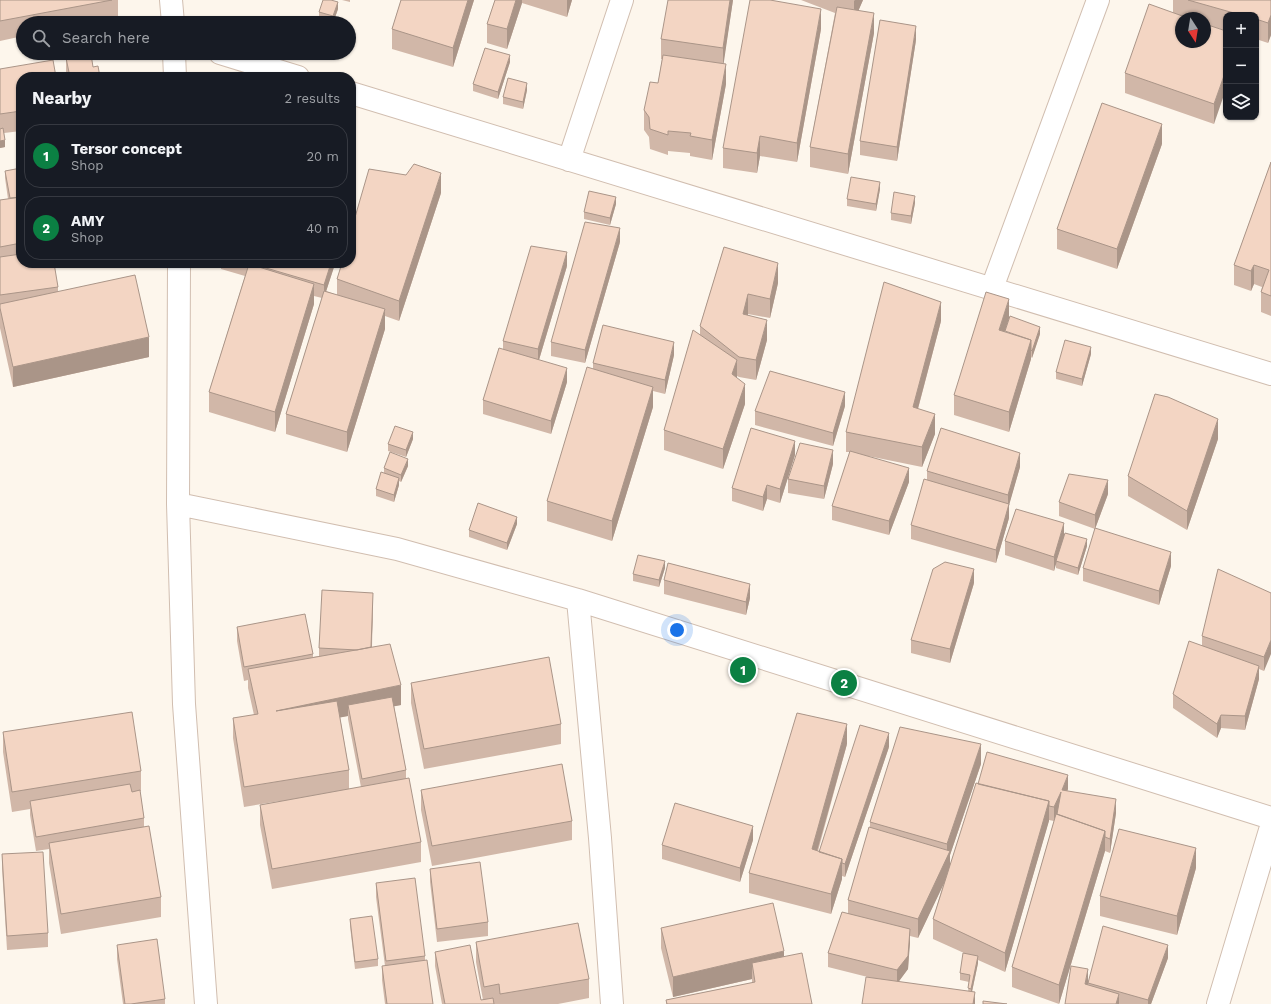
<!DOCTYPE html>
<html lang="en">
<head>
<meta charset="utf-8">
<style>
	:root { --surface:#171b24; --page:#20242c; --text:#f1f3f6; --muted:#9ea1a6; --line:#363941; --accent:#0b8043 }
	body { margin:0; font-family:"Work Sans",sans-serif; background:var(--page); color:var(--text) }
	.controls { position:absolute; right:12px; top:12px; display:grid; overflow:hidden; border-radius:8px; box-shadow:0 1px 3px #0004 }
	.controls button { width:36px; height:36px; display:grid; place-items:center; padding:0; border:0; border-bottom:1px solid var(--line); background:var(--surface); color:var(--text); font:20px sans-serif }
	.compass { position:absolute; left:1175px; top:12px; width:36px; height:36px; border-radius:50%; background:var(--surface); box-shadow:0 1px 3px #0004; rotate:168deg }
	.you { position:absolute; left:677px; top:630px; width:14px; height:14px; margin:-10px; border:3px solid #fff; border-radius:50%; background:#1a73e8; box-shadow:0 0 0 6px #1a73e833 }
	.badge { display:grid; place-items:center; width:26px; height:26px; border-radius:50%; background:var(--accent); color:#fff; font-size:13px; font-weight:700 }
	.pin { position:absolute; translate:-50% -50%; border:2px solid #fff; box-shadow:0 1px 4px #0006 }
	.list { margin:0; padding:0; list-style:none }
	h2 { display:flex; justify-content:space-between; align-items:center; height:52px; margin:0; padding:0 16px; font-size:17px }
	h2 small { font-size:13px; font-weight:400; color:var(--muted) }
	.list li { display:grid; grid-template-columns:26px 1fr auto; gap:12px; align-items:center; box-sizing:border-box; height:64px; margin:0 8px 8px; padding:0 8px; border:1px solid var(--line); border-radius:16px }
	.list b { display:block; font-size:15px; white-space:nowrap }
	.list p { margin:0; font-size:13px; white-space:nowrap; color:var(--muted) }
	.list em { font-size:13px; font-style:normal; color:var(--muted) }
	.icon { flex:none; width:22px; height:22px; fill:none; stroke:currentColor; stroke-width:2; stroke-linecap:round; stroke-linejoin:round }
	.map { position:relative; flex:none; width:1271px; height:1004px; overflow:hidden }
	.search { position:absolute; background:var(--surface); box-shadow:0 1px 3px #0004; left:16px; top:16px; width:340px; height:44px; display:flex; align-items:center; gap:10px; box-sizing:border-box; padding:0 14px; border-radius:22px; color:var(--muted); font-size:15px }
	.panel { position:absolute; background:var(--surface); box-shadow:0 1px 3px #0004; left:16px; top:72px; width:340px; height:196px; border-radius:16px }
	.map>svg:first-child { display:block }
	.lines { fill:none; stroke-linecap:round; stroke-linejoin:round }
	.minor-casing { stroke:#d1beb0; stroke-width:24 }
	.minor { stroke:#fff; stroke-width:22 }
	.wall { fill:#d1b7a8; fill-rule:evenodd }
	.shaded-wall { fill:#aa9588 }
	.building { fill:#f3d5c3; stroke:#aa9588 }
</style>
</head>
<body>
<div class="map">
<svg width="1271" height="1004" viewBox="0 0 1271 1004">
	<rect width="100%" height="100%" fill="#fdf6ec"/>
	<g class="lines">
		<defs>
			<path id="minor" d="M171,0L173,23
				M174,53L175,77
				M220,53L298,77
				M351,93L1271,374
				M569,160L622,0
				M179,263L178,504L184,704L206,1004
				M992,288L1098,0
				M178,504L397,549L578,600L1271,818
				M578,600L600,838L612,1004
				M1218,1004L1271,827"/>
		</defs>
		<!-- minor casing -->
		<use href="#minor" class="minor-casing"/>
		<!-- minor -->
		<use href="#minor" class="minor"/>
	</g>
	<!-- wall -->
	<path class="wall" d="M0,0H118V19L95,23H23V36L0,41Z
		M342,0H350V2Z
		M401,0H474L453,67L392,49V29Z
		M495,0H572L567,17L522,3L507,49L487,43V24Z
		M733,0L723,64L726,84L712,160L690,156V153L668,151V155L650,149L649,137L644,130V110L658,83L662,59H661V39Z
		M801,0H863L858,11L874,33L848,174L810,167V147L835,13Z
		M1173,0H1271V35L1268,43L1256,39V15H1226V31L1217,28L1214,124L1125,93V73L1173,13ZM1181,18H1205V42Z
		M338,9L333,23L319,19V12Z
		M821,29L797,162L760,156L757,173L723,168V148Z
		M916,40L897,161L860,155V141Z
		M66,58L93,67L100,77H66Z
		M510,62L498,99L473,91V84Z
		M0,69L21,77V131L4,133L5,147L0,148Z
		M527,90L523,109L503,104V97Z
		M1162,144L1117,269L1057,249V229Z
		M1271,162V316L1261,312V292L1262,287L1254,284L1251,291L1234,285V265Z
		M21,168V263L58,287V292L149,357L13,387L0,328V200L8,199L5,178V171Z
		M880,189L876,211L847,206V199Z
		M441,193L399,321L385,316V329L347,452L286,434V414L322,298L314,296V304L275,432L209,412V392L245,276L221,269V263H334V267L326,291L337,295V279Z
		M915,203L911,224L891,220V213Z
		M616,204L610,225L584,219V212Z
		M620,242L585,363L551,356V342Z
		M724,247L778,283L770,318L748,314V316L767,340L756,380L739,377L737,376V378L745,404L723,469L664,450V430L700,334V326Z
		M567,266L539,360L567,382L551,434L483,414V400L503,349V341Z
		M941,321L918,409L935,434L922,467L868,456L909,482L889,535L832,520V506L850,452H846V432Z
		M1040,334L1032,358L1031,357V359L1009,432L954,415V395Z
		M1091,354L1082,386L1056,379V372Z
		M674,355L665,394L653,391V407L612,541L547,521V501L593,369V363Z
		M845,406L833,446L755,425V411Z
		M413,439L406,457L388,451V444Z
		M1218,439L1187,530L1128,496V476Z
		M795,455L780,503L767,499L763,511L732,501V488Z
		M833,464L824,499L788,493V479Z
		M408,466L401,482L399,481V485L394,502L376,496V489L384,473V468Z
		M1020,467L1009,504V518L996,563L911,539V525L927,480V471Z
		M1108,494L1095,529L1059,516V502Z
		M517,524L507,550L469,537V530Z
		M1064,536L1087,546L1078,575L1056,568V562L1054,571L1005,555V541Z
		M1171,566L1159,605L1083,581V568Z
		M665,568L659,587L633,581V574Z
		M664,580L750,598L746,615L664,594Z
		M974,583L950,663L911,653V640Z
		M1271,593L1264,671L1259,669V679L1245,730L1221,728L1217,738L1173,708V694L1202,646V636Z
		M373,606L372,647L401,705L394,706L406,770V779L421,842V862L272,889L260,825V805L280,801L244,807L233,738V718L254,715L248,688V680L244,681L237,641V627L313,654V657L319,656V648ZM348,716V719L361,787L349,789V770L340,717Z
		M411,683L561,724V744L424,769L411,703Z
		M3,732L141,771V791H140L144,818V827L161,897V917L61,934L49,863V849L36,851L30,815V809L12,812L3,752Z
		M847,744L818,851L819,852L889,747L845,877L842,876V879L831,914L749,893V873Z
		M981,764L950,855V865L978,784L1068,789L1067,791L1116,813L1110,853L1105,851L1059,1004L1012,987V967L1054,821L1049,820L1005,972L978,960V963L972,992L975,1004L828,967V953L848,913V900L870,827V822ZM944,882L933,919V939L964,953L960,973V980L969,982L968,992L898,982L908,969L910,936L918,938Z
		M421,790L572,821V840L432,866L421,810Z
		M753,840L740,882L662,859V845Z
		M2,854L48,933V947L7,950L2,868Z
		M1196,868L1177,935L1100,916V896Z
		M430,869L488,922V936L437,942L430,882Z
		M376,883L425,956V960L433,1004H385L382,980V966H385L376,897Z
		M350,919L378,959V966L355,969L350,926Z
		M661,928L784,957L812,1004H666V1000L752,983V979L673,997L661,948Z
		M476,942L589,979V998L558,1004H442L435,966V952L481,1000H483L476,962Z
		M117,945L165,999V1004H123L117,959Z
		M1168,958L1151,1004H1065L1088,981Z"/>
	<!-- shaded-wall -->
	<path class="shaded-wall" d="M468,0H474L453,67V48Z
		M516,0H522V3L507,49V29Z
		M567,0H572L567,17Z
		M730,0H733L723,68V48Z
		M855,0H863L854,21V1Z
		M338,2V9L333,23V16Z
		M821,9V29L797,162V143Z
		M874,13V33L848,174V154Z
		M1271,15V35L1268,43V23Z
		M916,26V40L897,161V147Z
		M510,55V62L498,99V92Z
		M726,64V84L712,160V140Z
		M1226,70V89L1214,124V104Z
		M527,83V90L523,109V102Z
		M1162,124V144L1117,269V249Z
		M760,136V156L757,173V153Z
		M5,140V147L0,148V141Z
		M441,173V193L399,321V301Z
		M880,182V189L876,211V204Z
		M915,196V203L911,224V216Z
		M616,197V204L610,225V218Z
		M620,228V242L585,363V350Z
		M567,252V266L538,363V349Z
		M331,263H334V267L324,298V285Z
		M778,263V283L770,318V299Z
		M1254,265V284L1251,291V271Z
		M314,284V304L275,432V412Z
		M748,294V314L743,334V314Z
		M1009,299V319L999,350V330Z
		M941,302V321L913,427V407Z
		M385,309V329L347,452V432Z
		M767,320V340L756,380V360Z
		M1040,327V334L1032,358V351Z
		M149,337V357L13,387V367Z
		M1031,340V359L1009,432V412Z
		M674,342V355L665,394V380Z
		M1091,347V354L1082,386V379Z
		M737,360V380L732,374Z
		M567,368V382L551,434V421Z
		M745,384V404L723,469V449Z
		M653,387V407L612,541V521Z
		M845,392V406L833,446V433Z
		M935,414V434L922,467V447Z
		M1218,419V439L1187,530V511Z
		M413,432V439L406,457V450Z
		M795,441V455L780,503V489Z
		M833,450V464L824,499V486Z
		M1020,453V467L1008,509V495Z
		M408,459V466L401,482V475Z
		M909,468V482L889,535V521Z
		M399,478V485L394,502V495Z
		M1108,480V494L1095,529V515Z
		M767,485V499L763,511V497Z
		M1009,504V518L996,563V550Z
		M517,517V524L507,550V543Z
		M1064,523V537L1054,571V557Z
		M1087,539V546L1078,575V568Z
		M1171,552V566L1159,605V591Z
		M665,561V568L659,587V580Z
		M974,569V583L950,663V649Z
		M750,584V598L746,615V602Z
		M373,593V606L371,664V650Z
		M1271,640V654L1264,671V657Z
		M1259,666V679L1245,730V716Z
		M401,685V705L350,715L348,705V716L276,730V711Z
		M1221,715V728L1217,738V724Z
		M847,724V744L812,869V849Z
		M889,733V747L845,877V864Z
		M981,744V764L950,855V871L918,938V919L947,857V844Z
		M1068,775V789L1062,804V790Z
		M1061,792V805L1054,821V807Z
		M1116,799V813L1110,853V839Z
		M1049,801V821L1005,972V953Z
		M753,826V840L740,882V868Z
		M1105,831V851L1059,1004V985Z
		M1196,848V868L1177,935V916Z
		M842,859V879L831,914V894Z
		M910,929V943L908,969L897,984V970Z
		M1168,945V958L1151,1004H1148V1000Z
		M784,951V971L752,963V979L673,997V977Z
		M978,956V963L971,996V989Z
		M1088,969V986L1085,984Z
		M975,992V1004H973Z
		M1119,994V1004H1116Z"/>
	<!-- building -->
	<path class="building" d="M0,0H112L0,21Z
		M323,0H331L338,2L333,16L319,12Z
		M401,0H468L453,48L392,29Z
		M495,0H516L507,29L487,24Z
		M668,0H730L723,48L661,39Z
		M750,0H770L821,9L797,143L760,136L757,153L723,148Z
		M1188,0H1271V15L1268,23L1256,19V15H1241Z
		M1149,4L1188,18H1181V42H1205V24L1226,31V70L1214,104L1125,73Z
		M837,7L874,13L848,154L810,147Z
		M880,20L916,26L897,147L860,141Z
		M485,48L510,55L498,92L473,84Z
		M91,54L93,67L98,66L100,77H68H70L66,58Z
		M663,55L726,64L712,140L690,136L691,133L668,131V135L650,129L649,117L644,110L650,82L658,83Z
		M53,60L56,77H21V111L0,114V69Z
		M508,78L527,83L523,102L503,97Z
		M1102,103L1162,124L1117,249L1057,229Z
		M3,128L5,140L0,141V129Z
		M1271,162V296L1261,292L1269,270L1254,265L1251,271L1234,265Z
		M414,164L441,173L399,301L337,279L342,263H351V231L369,169L406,175Z
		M21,168V197L10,198L5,171Z
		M851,177L880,182L876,204L847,199Z
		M589,191L616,197L610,218L584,212Z
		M894,192L915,196L911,216L891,213Z
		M21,197V243L0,247V200Z
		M585,222L620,228L585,350L551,342Z
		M531,246L567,252L538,349L503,341Z
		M724,247L778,263L770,299L748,294L743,314L767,320L756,360L739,357L700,326Z
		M21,254V263H54L58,287L0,295V257Z
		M249,263H331L324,285Z
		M249,264L314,284L275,412L209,392Z
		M135,275L149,337L13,367L0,308V304Z
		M884,282L941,302L913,407L935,414L922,447L846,432Z
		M324,291L385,309L347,432L286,414Z
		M986,292L1009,299L999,330L1031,340L1009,412L954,395Z
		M1010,316L1040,327L1032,351L1031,350V340L1005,331Z
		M603,325L674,342L665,380L593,363Z
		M693,330L737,360L732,374L745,384L723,449L664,430Z
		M1065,340L1091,347L1082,379L1056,372Z
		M499,348L567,368L551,421L483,400Z
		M587,367L653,387L612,521L547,501Z
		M770,371L845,392L833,433L755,411Z
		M1155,394L1168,397L1218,419L1187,511L1128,476Z
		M395,426L413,432L406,450L388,444Z
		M751,428L795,441L780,489L767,485L763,497L732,488Z
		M941,428L1020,453L1008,495L927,471Z
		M800,443L833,450L824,486L788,479Z
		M850,451L909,468L889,521L832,506Z
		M390,452L408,459L401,475L384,468Z
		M381,472L399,478L394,495L376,489Z
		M1069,474L1108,480L1095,515L1059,502Z
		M924,479L1009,504L996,550L911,525Z
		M478,503L517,517L507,543L469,530Z
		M1016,509L1064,523L1054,557L1005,541Z
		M1095,528L1171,552L1159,591L1083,568Z
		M1065,533L1087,539L1078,568L1056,561Z
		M638,555L665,561L659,580L633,574Z
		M945,562L974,569L950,649L911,640L933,569Z
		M668,563L750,584L746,602L664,580Z
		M1218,569L1271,593V640L1264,657L1202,636Z
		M322,590L373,593L371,647L357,650L319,648Z
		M305,614L313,654L244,667L237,627Z
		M1189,641L1259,666L1245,716L1221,715L1217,724L1173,694Z
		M390,644L401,685L276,711L337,701L349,770L244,787L233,718L258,714L248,669Z
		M549,657L561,724L424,749L411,683Z
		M392,697L406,770L362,779L348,705Z
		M132,712L141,771L12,792L3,732Z
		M797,713L847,724L812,849L842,859L831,894L749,873Z
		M860,725L889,733L845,864L842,863V859L819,852Z
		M900,727L981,744L947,844L870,822Z
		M987,752L1068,775L1062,790L1116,799L1110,839L1105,837V831L1057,814L1061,792L1054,807L1049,806V801L978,784Z
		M562,764L572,821L432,846L421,790Z
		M409,778L421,842L272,869L260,805Z
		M976,783L1049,801L1005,953L933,919Z
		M130,784L132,792L140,790L144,818L36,837L30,801Z
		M675,803L753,826L740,868L662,845Z
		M1056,814L1105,831L1059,985L1012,967Z
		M149,826L161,897L61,914L49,843Z
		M869,827L950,851L918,919L848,900Z
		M1119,829L1196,848L1177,916L1100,896Z
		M43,852L48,933L7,936L2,854Z
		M480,862L488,922L437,929L430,869Z
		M415,878L425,956L386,961L376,883Z
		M773,903L784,951L673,977L661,928Z
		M842,912L910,929L908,956L897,970L828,953Z
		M372,916L378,959L355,962L350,919Z
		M578,923L589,979L500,994L499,984L484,987L476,942Z
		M1103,926L1168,945L1148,1000L1088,983Z
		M157,939L165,999L131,1004H125L117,945Z
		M470,945L481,1000L493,998L494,1004H445L435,952Z
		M802,953L812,1004H667L666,1000L755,982L752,963Z
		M963,953L978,956L971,989L968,988L970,975L960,973Z
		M427,960L433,1004H387L382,966Z
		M1071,966L1088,969L1085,984L1119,994L1116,1004H1065Z
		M866,977L975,992L973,1004H862Z
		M983,1001L1007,1004H983Z"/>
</svg>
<div class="controls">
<button>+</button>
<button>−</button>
<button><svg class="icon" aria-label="layers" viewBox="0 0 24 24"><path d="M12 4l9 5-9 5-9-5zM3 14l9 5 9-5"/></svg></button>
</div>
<svg class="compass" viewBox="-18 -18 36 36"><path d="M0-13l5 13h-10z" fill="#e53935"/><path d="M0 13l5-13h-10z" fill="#9ea1a6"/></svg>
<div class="you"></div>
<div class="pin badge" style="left:743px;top:670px">1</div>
<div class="pin badge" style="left:844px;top:683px">2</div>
<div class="search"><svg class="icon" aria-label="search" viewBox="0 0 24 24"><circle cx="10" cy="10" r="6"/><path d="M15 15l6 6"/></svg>Search here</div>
<section class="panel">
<h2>Nearby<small>2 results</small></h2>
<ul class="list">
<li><span class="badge">1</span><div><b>Tersor concept</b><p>Shop</p></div><em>20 m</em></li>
<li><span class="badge">2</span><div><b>AMY</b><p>Shop</p></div><em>40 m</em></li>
</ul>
</section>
</div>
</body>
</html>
